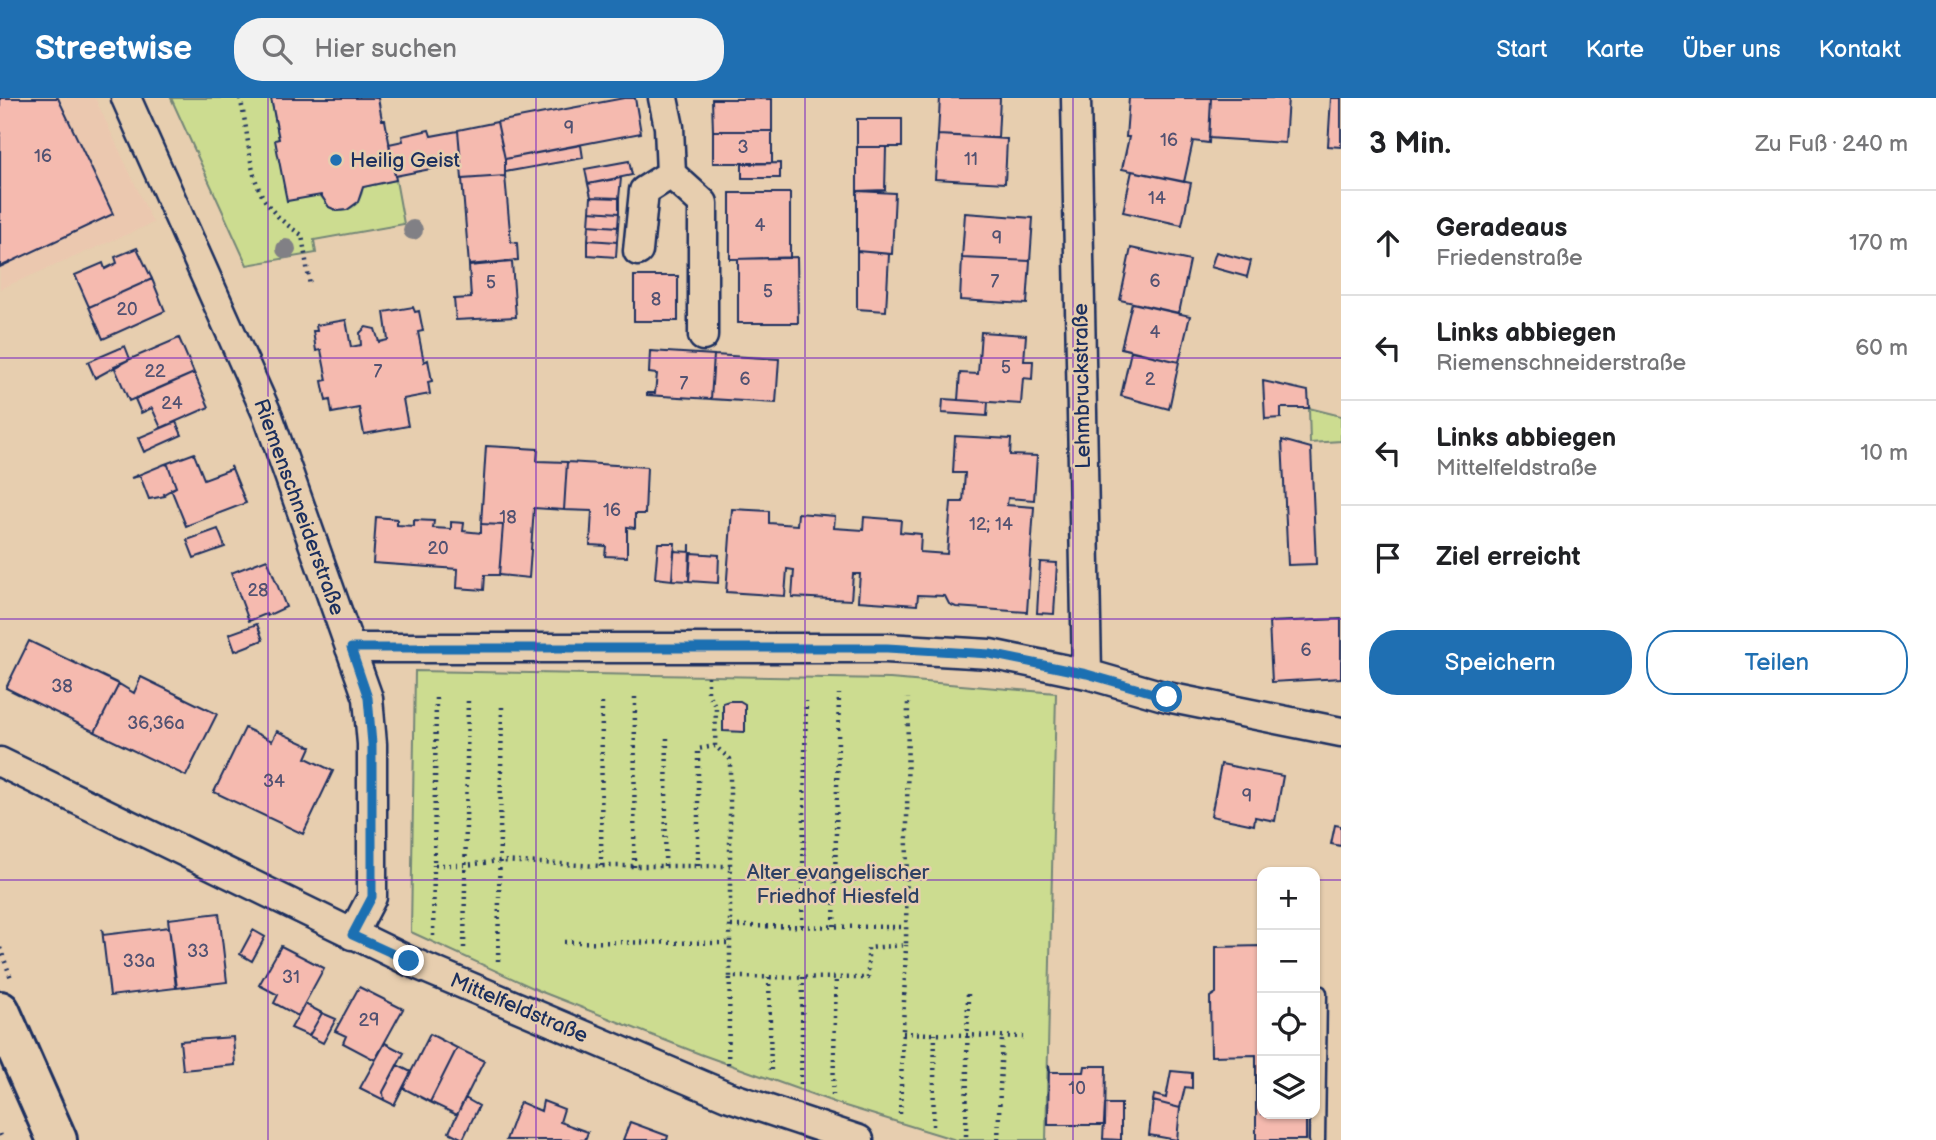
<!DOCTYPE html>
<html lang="de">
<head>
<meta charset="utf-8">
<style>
	:root { --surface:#fff; --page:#f2f2f2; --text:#202124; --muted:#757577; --line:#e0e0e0; --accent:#1f6fb2 }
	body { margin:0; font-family:"Balsamiq Sans",sans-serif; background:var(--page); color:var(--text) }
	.controls { position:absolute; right:21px; bottom:21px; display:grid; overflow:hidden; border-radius:14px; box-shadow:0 2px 5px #0004 }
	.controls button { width:63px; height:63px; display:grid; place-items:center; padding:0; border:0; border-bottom:2px solid var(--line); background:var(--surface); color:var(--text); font:35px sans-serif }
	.stop { position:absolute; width:21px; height:21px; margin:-16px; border:5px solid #1f6fb2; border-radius:50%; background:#fff }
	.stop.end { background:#1f6fb2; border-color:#fff; box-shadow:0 2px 7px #0008 }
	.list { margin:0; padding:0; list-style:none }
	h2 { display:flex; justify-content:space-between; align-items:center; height:91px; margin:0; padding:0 28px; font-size:30px }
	h2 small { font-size:23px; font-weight:400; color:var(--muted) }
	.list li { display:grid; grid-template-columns:46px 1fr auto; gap:21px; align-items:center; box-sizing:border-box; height:105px; padding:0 28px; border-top:2px solid var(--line) }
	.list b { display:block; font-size:26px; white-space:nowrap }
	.list p { margin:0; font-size:23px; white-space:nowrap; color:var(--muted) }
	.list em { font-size:23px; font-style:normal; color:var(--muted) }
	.actions { display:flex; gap:14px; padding:21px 28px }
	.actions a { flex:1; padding:16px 0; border:2px solid var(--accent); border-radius:28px; text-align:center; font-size:24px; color:var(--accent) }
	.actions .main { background:var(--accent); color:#fff }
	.icon { flex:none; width:38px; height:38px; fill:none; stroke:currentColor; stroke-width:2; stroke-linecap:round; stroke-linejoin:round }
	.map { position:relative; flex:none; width:1341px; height:1042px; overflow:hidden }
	header { display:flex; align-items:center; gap:42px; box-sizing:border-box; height:98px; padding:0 35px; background:var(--accent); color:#fff }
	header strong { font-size:33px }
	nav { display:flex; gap:38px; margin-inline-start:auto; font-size:24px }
	.search { width:490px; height:63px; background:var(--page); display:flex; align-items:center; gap:18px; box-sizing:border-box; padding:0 24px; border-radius:28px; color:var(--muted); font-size:26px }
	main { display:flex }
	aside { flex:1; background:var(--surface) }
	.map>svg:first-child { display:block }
	.built { fill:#ebc8af }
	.green { fill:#ccdc90; stroke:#748677; stroke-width:2 }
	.building { fill:#f5baaf; stroke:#1b2f5e; stroke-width:2 }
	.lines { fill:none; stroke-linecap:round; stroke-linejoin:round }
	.service-casing { stroke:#1b2f5e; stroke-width:19 }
	.minor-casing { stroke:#1b2f5e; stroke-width:33 }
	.secondary-casing { stroke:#1b2f5e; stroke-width:44 }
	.path { stroke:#1b2f5e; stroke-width:4.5; stroke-dasharray:2 5; stroke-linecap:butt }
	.service { stroke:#e7ceaf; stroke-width:14 }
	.minor { stroke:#e7ceaf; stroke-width:28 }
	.secondary { stroke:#e7ceaf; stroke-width:38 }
	.tree { fill:#818085 }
	.route { stroke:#1f6fb2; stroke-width:9 }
	.grid { fill:none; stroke:#7b2cbf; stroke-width:2; stroke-opacity:0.55 }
	.poi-dot { fill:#1f6fb2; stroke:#e7ceaf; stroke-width:2.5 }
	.labels { text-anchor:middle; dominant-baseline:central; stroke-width:5; stroke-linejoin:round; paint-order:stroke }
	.number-label { font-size:18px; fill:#525272 }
	.poi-label { font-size:21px; fill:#1b2f5e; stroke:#e7ceaf; text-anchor:start }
	.street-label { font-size:21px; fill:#1b2f5e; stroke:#e7ceaf }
	.park-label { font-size:21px; fill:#2d4063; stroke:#e7ceaf }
</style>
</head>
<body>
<header>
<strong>Streetwise</strong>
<div class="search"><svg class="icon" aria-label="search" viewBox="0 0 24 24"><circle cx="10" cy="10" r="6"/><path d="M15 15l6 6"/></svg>Hier suchen</div>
<nav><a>Start</a><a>Karte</a><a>Über uns</a><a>Kontakt</a></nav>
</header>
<main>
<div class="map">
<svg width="1341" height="1042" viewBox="0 0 1341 1042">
	<rect width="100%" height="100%" fill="#e7ceaf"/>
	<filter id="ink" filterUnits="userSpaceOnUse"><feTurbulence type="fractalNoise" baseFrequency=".0143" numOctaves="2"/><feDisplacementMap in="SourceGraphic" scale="14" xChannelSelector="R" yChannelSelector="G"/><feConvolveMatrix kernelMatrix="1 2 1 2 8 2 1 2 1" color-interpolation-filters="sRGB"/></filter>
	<g filter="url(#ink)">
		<!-- built -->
		<path class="built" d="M0,0H95L153,125L0,191Z"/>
		<!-- green -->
		<path class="green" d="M171,0H271L279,41L329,109C347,118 360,108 363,89L396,82L404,126L314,142L316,155L247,167Z
			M1309,310L1341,318V343L1310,345Z
			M415,573L890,581L1056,595L1046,1042H956L842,1007L700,956L542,894L411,834Z"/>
		<!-- building -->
		<path class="building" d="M0,0H58L113,116L0,169Z
			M271,0H378L382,22H385L396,82L363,89L358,104L347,112L338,113L329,109L321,97L287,103L275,42L279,41Z
			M624,0H635L641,35L505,61L497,24Z
			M940,0H1000L998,40L938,37Z
			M1129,0H1211L1209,45L1193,43L1184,84L1122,71L1129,39H1126Z
			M1211,0H1288L1285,45L1209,40Z
			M1331,0H1341V49L1328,48Z
			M712,1H772V33H713Z
			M857,21H902V49H857Z
			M497,24L505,61V78L462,81L458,32Z
			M429,32L431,38L458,33L461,65L395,78L389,46L403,43L402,38Z
			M713,33H772V65H713Z
			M938,37L1007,41L1005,85L935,81Z
			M581,47L583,60L505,74V61Z
			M857,49H886L885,92L857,93Z
			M629,63L632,77L588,86L585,71Z
			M780,65V80H742V66Z
			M1132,73L1191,85L1182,127L1123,114Z
			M505,78L511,144L517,145L518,162L469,167L462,81Z
			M621,80L619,100L591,99L588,86Z
			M857,93L895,95L892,156L857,153Z
			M730,95H790V160L730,161Z
			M591,99L619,100V115L590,113Z
			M590,113L619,115L618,129L589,127Z
			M965,115L1033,120L1030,163L962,160Z
			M589,127L618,129L617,144L588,142Z
			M588,142L617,144L616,159L588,157Z
			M137,150L152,181L89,209L75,177L103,165L105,171L117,165L115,159Z
			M1131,150L1190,163L1179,215L1120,202Z
			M857,153L889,156L886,213L857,211Z
			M1216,154L1251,163L1247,179L1211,169Z
			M797,159L798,225H738V161Z
			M962,160L1030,163L1027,206L960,202Z
			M512,164L516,219L456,222L454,201L471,200L469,168Z
			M634,178H678V223H634Z
			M152,181L165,213L103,241L89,209Z
			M1132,205L1190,218L1179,264L1121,250Z
			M413,209L415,214L419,213L423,233L418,234L424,264L428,262L432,283L428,284L430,296L403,301L408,328L364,336L359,310L332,315L330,302L326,303L322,283L327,282L321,252L316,253L313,233H317L316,227L346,222L351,249L361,247L360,235L366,229L375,231L379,244L388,242L384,214Z
			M981,234L1026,237L1024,263H1033L1032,281L1023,280L1021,306L958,302L960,275L978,276Z
			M179,240L194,275L129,303L114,268Z
			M125,248L130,261L95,280L88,264Z
			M650,253L714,257L711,301L647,297V295H655L657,276L649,275Z
			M1131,253L1179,264L1169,311L1121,298Z
			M714,257L779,261L776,305L711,301Z
			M194,275L209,309L161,330L152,310L141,315L135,301Z
			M1263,283L1308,293L1309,310H1281V320L1265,321Z
			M943,301L988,304L987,318L942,315Z
			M176,324L182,337L144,354L138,340Z
			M955,338L1011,341L1010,357L1037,358L1034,402L1008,400L1007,407L1034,409L1027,514L956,509L949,506L945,498L918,497L917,507L858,503L860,476H853L851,502L792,499L794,472L787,471L785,498L726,494L732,411L769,413V425L797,427L798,415L835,418L834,430L863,432L864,419L901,422L900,434L921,436L920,454L947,456L951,404H963L965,375H953Z
			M1282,342L1311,350L1316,466L1288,467Z
			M486,348L538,351L537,363L567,364L564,412L534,410L529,480L499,477L503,427L481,426Z
			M195,355L194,356L204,381L231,371V368L246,405L186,428L171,391L176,389L168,367L165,366Z
			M567,364L647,369L645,416H635V430L627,429V459L605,458L606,448L590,447L592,413L564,412Z
			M165,366L168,367L176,389L164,396L165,398L149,401L140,378L131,380Z
			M376,419L397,421V427L414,428V422L434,423L433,430L451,431V424L464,425L463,433L481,435V426L503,427L499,477H485L484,492L457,490L458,471L373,465Z
			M218,431L225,449L194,460L187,442Z
			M658,445H675L672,482L655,480Z
			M690,446L689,483L672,482L674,453L690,454Z
			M691,455L719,457L718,485L689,483Z
			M267,461L286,509L267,518L266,516L249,523L231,475Z
			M1040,464L1057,465L1054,516L1037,515Z
			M1341,521V580L1272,584L1269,524Z
			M257,526L263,542L235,553L229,536Z
			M29,543L119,586L95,634L6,590Z
			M141,579L217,616L186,678L95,634L119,586L134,595Z
			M729,603H740L745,606V634L723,633V605Z
			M245,630L272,643L277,633L311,649L306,660L333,673L303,736L214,694Z
			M1221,666L1283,678L1275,723L1255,719L1254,727L1211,718Z
			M1335,727L1341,728V748L1331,746Z
			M219,815L227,884L177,890L168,821Z
			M169,829L176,890L110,898L102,831L103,837Z
			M253,832L265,839L252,863L240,856Z
			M281,848L324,870L298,918L274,905L278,897L259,887Z
			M1262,848V1016H1306V1042H1256V957L1211,958L1210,899L1216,895V849Z
			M359,889L403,911L375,962L343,945L346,938L335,933Z
			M305,906L322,915L309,938L291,930Z
			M322,915L336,921L323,945L309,938Z
			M430,936L457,950L430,1004L403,990Z
			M233,939L235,967L183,972L180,943Z
			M385,945L404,955L383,994L384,1002L360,990Z
			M457,950L484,963L457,1017L430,1004Z
			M397,967L411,974L394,1007L384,1002L383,994Z
			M1049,967L1050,974H1084L1085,968H1106L1105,1027H1048Z
			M1171,973L1192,975V990L1185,989L1180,1010L1153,1003L1154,997L1166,1000Z
			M465,1000L479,1008L463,1041L449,1034Z
			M543,1003L564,1011L560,1024L588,1034L585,1042H506L520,1004L541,1013Z
			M1153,1003L1180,1010L1177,1042L1149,1037Z
			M1105,1006H1121V1042L1103,1041Z
			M630,1024L668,1038L667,1042H623Z"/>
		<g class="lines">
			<defs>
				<path id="service" d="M1317,1042L1319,895"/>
				<path id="minor" d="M126,0L268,318L368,600L372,646V799L352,837
					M1076,0L1087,576
					M671,76L703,105V238
					M638,153L644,93L671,76L669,29L663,0
					M350,550H886L990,556L1087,576L1167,599L1341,634
					M0,664L409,863L727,998L859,1042"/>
				<path id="secondary" d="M0,913L57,1042"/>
			</defs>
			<!-- service casing -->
			<use href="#service" class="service-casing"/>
			<!-- minor casing -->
			<use href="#minor" class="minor-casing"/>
			<!-- secondary casing -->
			<use href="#secondary" class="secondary-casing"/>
			<!-- path -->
			<path class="path" d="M240,0C255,60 242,100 302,137L310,188
				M708,578V596L716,609L715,648L730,661V879L868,880V850L906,847L908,600
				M436,600L434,767H466L500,763L601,768H730
				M601,768L602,600
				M665,768L667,638
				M698,768V651L715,648
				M634,769L635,598
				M731,828L905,829
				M802,828L806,603
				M834,828L839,596
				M433,838L434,767
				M564,844L731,845
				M0,850L11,880
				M464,850L468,600
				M498,863L502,608
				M769,879L771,975
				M903,935L1023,939
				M728,966L730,879
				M801,986L803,879
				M833,997L836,879
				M900,1016L906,847
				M933,1028L935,936
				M0,1036L3,1042
				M966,1038L968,895
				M998,1042L1002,939"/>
			<!-- service -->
			<use href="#service" class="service"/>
			<!-- minor -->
			<use href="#minor" class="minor"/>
			<!-- secondary -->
			<use href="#secondary" class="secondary"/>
		</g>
		<!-- trees -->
		<g class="tree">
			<circle cx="413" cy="132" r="10"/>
			<circle cx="286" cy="151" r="10"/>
		</g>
	</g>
	<g class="lines" filter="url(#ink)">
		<!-- route -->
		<path class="route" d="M409,863L352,837L372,799V646L368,600L351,550H887L990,556L1087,576L1167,599"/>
	</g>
	<!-- grid -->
	<path class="grid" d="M268,0V1042M536,0V1042M805,0V1042M1073,0V1042M0,260H1341M0,521H1341M0,782H1262M1315,782H1341"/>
	<!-- markers -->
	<circle class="poi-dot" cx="336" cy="62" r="7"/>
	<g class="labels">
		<!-- number labels -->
		<g class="number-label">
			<text x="569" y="30">9</text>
			<text x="1169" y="42">16</text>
			<text x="743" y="49">3</text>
			<text x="43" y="58">16</text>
			<text x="971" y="61">11</text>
			<text x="1157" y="100">14</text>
			<text x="760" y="127">4</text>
			<text x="997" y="140">9</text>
			<text x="995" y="183">7</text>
			<text x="1155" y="183">6</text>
			<text x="491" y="184">5</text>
			<text x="768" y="193">5</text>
			<text x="656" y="201">8</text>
			<text x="127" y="211">20</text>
			<text x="1155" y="234">4</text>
			<text x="1006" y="269">5</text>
			<text x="155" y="273">22</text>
			<text x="378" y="273">7</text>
			<text x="745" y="281">6</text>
			<text x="1150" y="281">2</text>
			<text x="684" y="285">7</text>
			<text x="172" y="305">24</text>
			<text x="612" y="412">16</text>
			<text x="508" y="419">18</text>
			<text x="991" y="426">12; 14</text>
			<text x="438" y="450">20</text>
			<text x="258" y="492">28</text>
			<text x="1306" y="552">6</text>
			<text x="62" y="588">38</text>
			<text x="156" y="625">36,36a</text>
			<text x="274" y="683">34</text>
			<text x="1247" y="698">9</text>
			<text x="198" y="853">33</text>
			<text x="139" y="863">33a</text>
			<text x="291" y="879">31</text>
			<text x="369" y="922">29</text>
			<text x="1077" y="990">10</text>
		</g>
		<!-- poi labels -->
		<g class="poi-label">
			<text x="350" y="62">Heilig Geist</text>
		</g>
		<!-- street labels -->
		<g class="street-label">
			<text transform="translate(1082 288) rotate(-91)">Lehmbruckstraße</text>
			<text transform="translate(299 409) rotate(70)">Riemenschneiderstraße</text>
			<text transform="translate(519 910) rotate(23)">Mittelfeldstraße</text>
		</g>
		<!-- park labels -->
		<g class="park-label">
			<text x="838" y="774">Alter evangelischer<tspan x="838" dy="24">Friedhof Hiesfeld</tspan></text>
		</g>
	</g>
</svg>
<div class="controls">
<button>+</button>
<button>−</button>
<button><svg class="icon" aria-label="locate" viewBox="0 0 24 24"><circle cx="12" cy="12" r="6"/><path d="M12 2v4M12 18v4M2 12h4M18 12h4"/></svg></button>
<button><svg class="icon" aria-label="layers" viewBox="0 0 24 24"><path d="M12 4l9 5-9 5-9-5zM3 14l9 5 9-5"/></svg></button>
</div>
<div class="stop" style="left:1167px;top:599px"></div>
<div class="stop end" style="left:409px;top:863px"></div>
</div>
<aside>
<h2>3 Min.<small>Zu Fuß · 240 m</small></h2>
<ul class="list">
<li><svg class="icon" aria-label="ahead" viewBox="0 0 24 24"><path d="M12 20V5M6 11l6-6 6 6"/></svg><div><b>Geradeaus</b><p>Friedenstraße</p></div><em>170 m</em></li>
<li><svg class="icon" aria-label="left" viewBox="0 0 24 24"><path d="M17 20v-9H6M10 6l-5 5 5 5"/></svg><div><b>Links abbiegen</b><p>Riemenschneiderstraße</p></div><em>60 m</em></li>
<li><svg class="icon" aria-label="left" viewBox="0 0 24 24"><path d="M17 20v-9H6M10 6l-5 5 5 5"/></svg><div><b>Links abbiegen</b><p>Mittelfeldstraße</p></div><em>10 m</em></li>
<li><svg class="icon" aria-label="arrive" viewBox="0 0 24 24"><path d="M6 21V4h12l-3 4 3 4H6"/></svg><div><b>Ziel erreicht</b></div></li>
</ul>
<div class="actions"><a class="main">Speichern</a><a>Teilen</a></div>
</aside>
</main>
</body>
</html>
